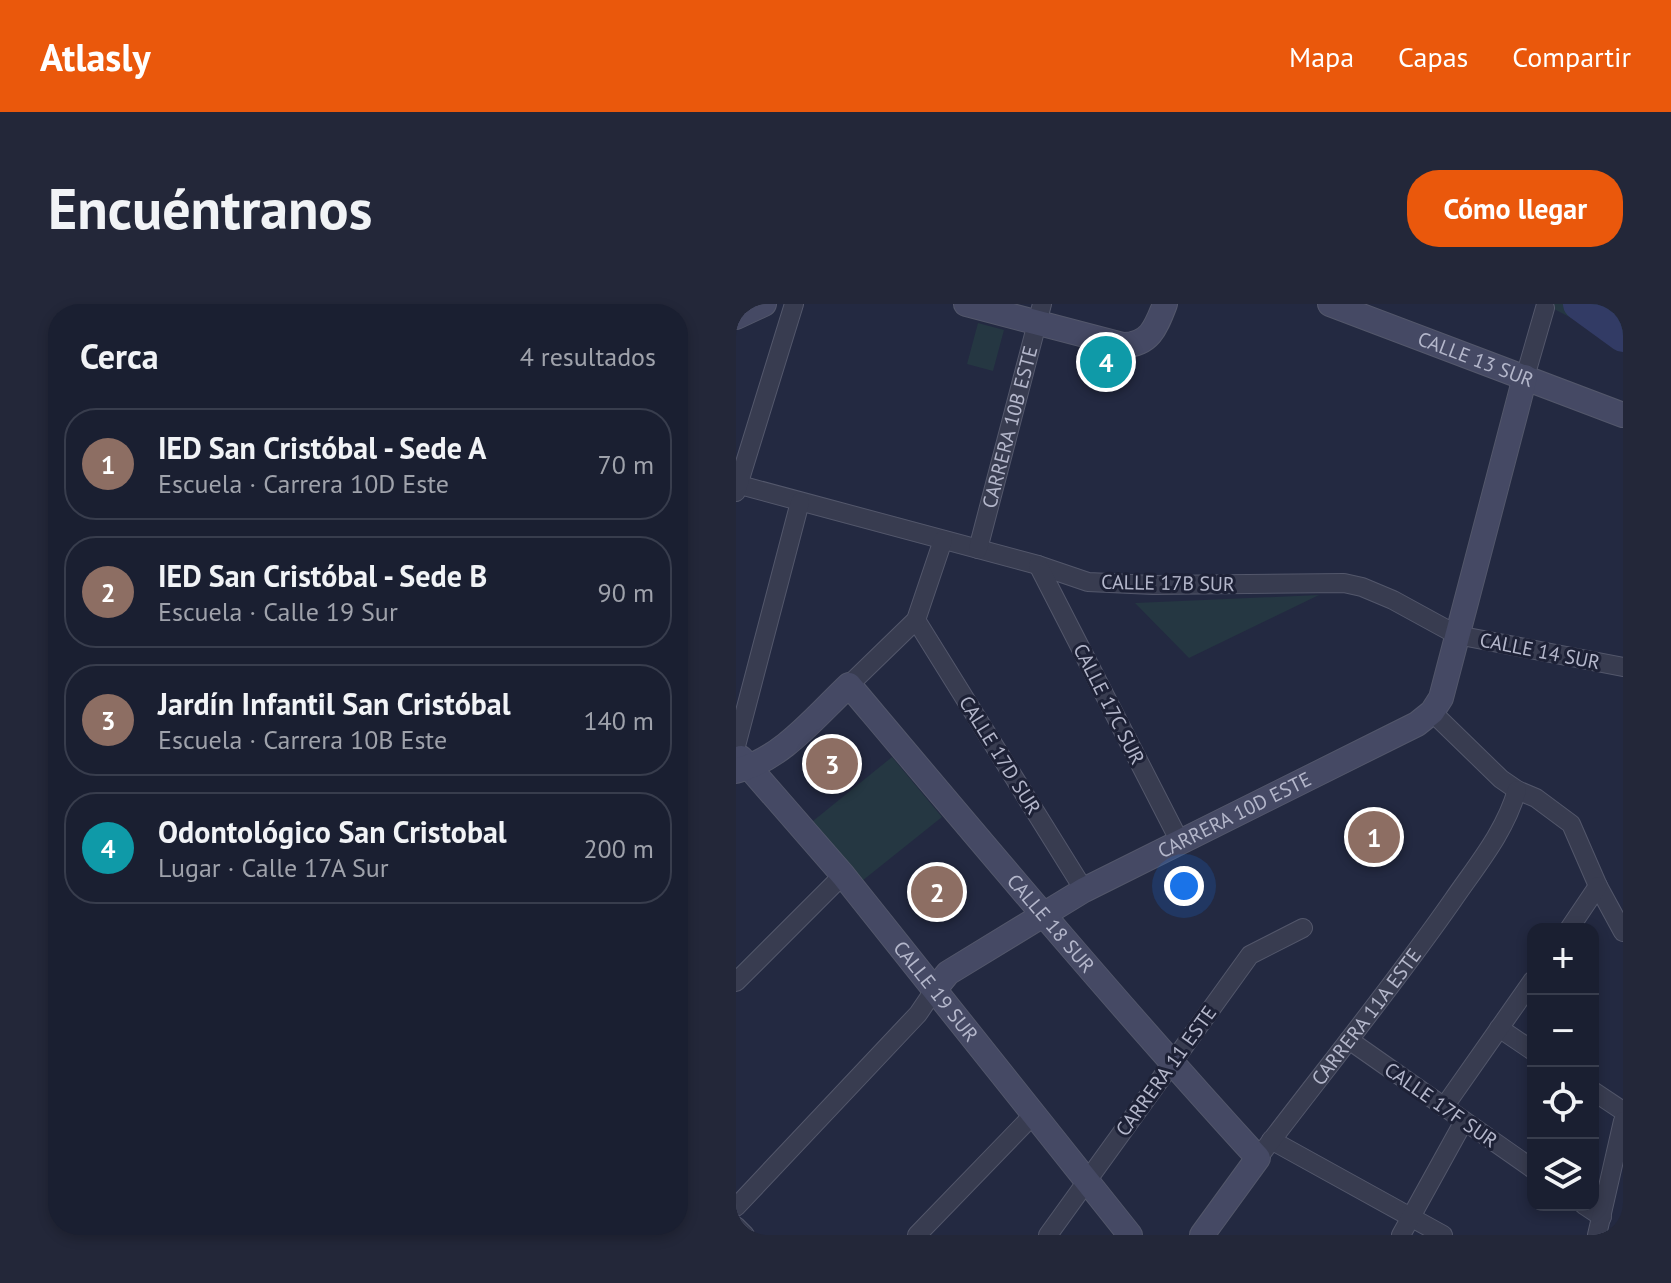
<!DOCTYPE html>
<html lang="es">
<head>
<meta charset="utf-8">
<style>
	:root { --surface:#1a1f31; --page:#232739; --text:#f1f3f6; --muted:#9fa2ab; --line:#383d4d; --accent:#ea580c }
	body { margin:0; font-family:"PT Sans",sans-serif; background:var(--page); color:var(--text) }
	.controls { position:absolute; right:24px; bottom:24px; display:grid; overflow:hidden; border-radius:16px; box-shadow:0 4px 12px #0003 }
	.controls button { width:72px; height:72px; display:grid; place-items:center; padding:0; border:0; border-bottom:2px solid var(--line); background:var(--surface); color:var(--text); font:40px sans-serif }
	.you { position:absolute; left:448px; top:582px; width:28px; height:28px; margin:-20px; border:6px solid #fff; border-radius:50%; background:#1a73e8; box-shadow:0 0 0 12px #1a73e833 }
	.badge { display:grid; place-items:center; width:52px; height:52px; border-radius:50%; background:var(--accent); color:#fff; font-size:26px; font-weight:700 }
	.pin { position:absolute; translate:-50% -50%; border:4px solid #fff; box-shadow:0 2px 8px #0006 }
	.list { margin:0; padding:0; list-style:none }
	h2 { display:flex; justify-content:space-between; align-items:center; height:104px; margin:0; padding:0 32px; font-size:34px }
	h2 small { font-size:26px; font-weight:400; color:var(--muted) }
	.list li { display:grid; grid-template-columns:52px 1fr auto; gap:24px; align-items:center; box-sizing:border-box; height:112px; margin:0 16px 16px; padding:0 16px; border:2px solid var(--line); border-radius:32px }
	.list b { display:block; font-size:30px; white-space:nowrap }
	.list p { margin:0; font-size:26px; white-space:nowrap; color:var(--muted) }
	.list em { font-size:26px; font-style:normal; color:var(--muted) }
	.icon { flex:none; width:44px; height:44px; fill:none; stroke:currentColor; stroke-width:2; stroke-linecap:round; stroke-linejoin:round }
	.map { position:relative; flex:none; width:887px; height:931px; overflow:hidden; border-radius:32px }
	header { display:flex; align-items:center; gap:48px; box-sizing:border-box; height:112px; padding:0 40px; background:var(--accent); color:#fff }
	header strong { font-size:38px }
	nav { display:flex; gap:44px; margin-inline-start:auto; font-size:28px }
	.intro { display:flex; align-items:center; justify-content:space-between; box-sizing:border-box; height:192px; padding:0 48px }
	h1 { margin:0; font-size:56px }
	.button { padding:20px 36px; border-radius:32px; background:var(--accent); color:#fff; font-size:28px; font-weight:700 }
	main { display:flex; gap:48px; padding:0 48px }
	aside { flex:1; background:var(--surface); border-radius:32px; box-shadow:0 4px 12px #0003 }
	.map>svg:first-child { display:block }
	.green { fill:#253742 }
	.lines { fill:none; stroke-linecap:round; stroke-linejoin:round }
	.river { stroke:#323b65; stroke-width:32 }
	.street-casing { stroke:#53576b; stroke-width:20 }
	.secondary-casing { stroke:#53576b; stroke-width:26 }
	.street { stroke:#383c50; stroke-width:18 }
	.secondary { stroke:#454964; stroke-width:24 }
	.labels { text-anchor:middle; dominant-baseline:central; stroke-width:6; stroke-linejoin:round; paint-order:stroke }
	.street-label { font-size:20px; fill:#b4b7cb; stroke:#1d2136 }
</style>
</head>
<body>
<header>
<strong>Atlasly</strong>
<nav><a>Mapa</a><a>Capas</a><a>Compartir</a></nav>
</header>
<div class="intro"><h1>Encuéntranos</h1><a class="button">Cómo llegar</a></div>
<main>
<aside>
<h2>Cerca<small>4 resultados</small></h2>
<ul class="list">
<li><span class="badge" style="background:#8d6e63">1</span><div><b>IED San Cristóbal - Sede A</b><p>Escuela · Carrera 10D Este</p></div><em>70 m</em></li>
<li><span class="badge" style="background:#8d6e63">2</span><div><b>IED San Cristóbal - Sede B</b><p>Escuela · Calle 19 Sur</p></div><em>90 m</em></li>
<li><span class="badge" style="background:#8d6e63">3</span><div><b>Jardín Infantil San Cristóbal</b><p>Escuela · Carrera 10B Este</p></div><em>140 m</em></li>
<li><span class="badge" style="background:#0f9aa8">4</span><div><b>Odontológico San Cristobal</b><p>Lugar · Calle 17A Sur</p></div><em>200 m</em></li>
</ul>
</aside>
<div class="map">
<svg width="887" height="931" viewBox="0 0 887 931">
	<rect width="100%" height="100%" fill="#232941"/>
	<!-- green -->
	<path class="green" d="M800,0H887V41L820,6Z
		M242,19L268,26L257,67L231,60Z
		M583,291L453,354L399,299Z
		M156,453L206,513L126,577L77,517Z"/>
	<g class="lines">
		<!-- river -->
		<path class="river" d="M843,0L887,32"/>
		<defs>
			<g id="street">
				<path d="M789,73L809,4"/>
				<path d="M0,180L302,261L352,278L417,281L608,279L626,283L657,296L721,331L887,363"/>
				<path d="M0,188L58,0"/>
				<path id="s1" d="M242,245L306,0"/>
				<path d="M302,261L444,538"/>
				<path d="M180,316L348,586"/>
				<path d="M113,381L180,316L207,236"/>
				<path d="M696,408L765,475L781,486L800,494L835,520L862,582L887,628"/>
				<path d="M0,442L64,198"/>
				<path d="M833,625L862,582"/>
				<path d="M0,678L107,571"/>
				<path d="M763,724L797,747"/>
				<path d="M613,736L797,865"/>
				<path d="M857,787L887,807"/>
				<path d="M708,803L797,676"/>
				<path d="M535,836L707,931"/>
				<path id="s2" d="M522,854C587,768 655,685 717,596C741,561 769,528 781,486"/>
				<path d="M848,901L866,913"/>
				<path d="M0,903L182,710L199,685"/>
				<path d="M0,922L9,931"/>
				<path d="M181,931L297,811"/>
				<path d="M312,931L514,651L567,624"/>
				<path d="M665,931L728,817"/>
				<path d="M861,931L887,817"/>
			</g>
			<g id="secondary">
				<path d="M230,0L387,41C414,41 420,23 429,0"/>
				<path id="s3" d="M594,0L887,111"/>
				<path d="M0,13L28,0"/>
				<path id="s4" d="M5,454L107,571L394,931"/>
				<path id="s5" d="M0,467C46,455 79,413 113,381C247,540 381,700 522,854L466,931"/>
				<path id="s6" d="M199,685L212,669L348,586L681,420L696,408L705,394L789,73"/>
			</g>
		</defs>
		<!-- street casing -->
		<use href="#street" class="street-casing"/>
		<!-- secondary casing -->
		<use href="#secondary" class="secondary-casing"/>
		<!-- street -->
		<use href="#street" class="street"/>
		<!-- secondary -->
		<use href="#secondary" class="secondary"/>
	</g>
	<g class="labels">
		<!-- street labels -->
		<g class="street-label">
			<text stroke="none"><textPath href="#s3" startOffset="156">CALLE 13 SUR</textPath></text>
			<text stroke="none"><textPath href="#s1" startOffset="126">CARRERA 10B ESTE</textPath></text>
			<text transform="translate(432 279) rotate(1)">CALLE 17B SUR</text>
			<text transform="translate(804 347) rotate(11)">CALLE 14 SUR</text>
			<text transform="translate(373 400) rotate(63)">CALLE 17C SUR</text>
			<text transform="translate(264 451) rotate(58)">CALLE 17D SUR</text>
			<text stroke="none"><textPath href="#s6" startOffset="348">CARRERA 10D ESTE</textPath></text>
			<text stroke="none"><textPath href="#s5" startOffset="456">CALLE 18 SUR</textPath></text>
			<text stroke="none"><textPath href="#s4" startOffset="304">CALLE 19 SUR</textPath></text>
			<text stroke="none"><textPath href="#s2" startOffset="178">CARRERA 11A ESTE</textPath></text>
			<text transform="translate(430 767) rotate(-54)">CARRERA 11 ESTE</text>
			<text transform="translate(705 801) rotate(35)">CALLE 17F SUR</text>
		</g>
	</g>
</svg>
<div class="controls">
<button>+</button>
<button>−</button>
<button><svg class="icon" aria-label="locate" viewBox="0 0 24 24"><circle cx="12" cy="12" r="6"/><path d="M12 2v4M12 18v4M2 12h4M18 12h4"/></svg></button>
<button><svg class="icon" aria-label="layers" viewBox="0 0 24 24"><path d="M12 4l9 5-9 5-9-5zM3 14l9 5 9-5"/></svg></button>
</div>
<div class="you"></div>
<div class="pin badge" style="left:638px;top:533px;background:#8d6e63">1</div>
<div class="pin badge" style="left:201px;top:588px;background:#8d6e63">2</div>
<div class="pin badge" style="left:96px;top:460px;background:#8d6e63">3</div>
<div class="pin badge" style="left:370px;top:58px;background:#0f9aa8">4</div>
</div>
</main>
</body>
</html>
